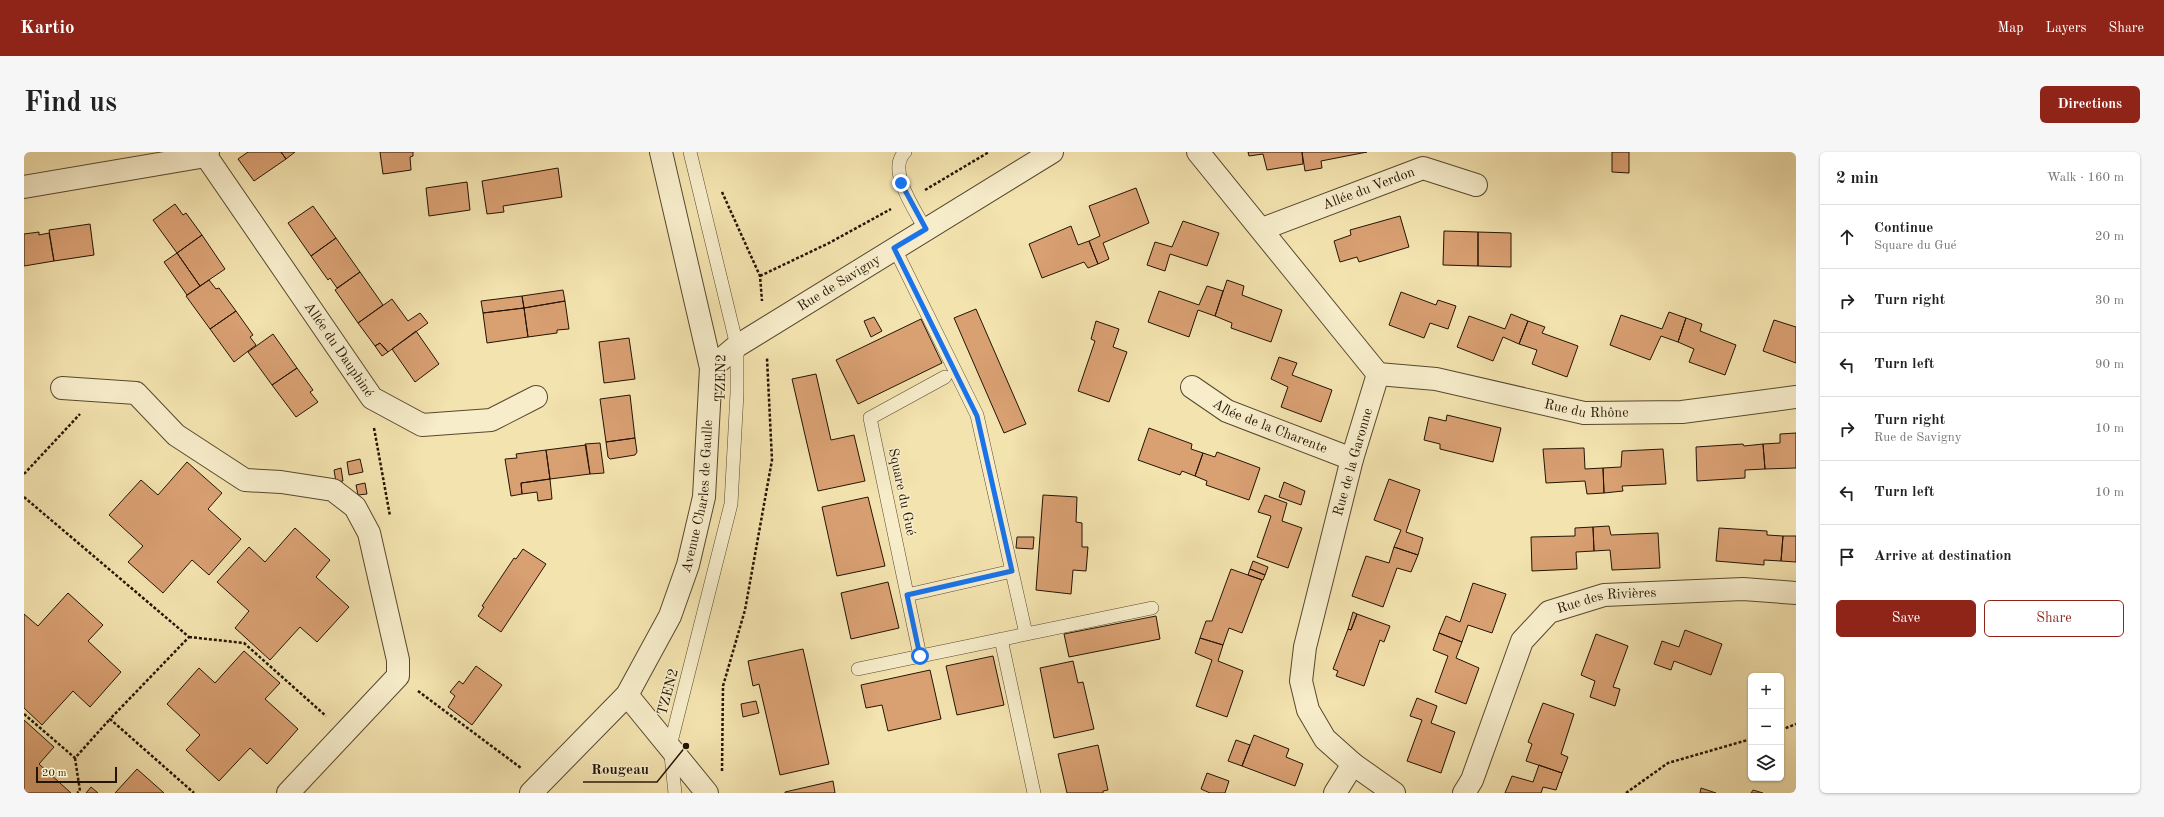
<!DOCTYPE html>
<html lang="en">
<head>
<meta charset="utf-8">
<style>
	:root { --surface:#fff; --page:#f6f6f6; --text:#222; --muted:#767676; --line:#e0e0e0; --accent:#8f2418 }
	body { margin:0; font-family:"Old Standard TT",serif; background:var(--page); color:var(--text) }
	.controls { position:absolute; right:12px; bottom:12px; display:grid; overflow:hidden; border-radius:6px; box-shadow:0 1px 3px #0004 }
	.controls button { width:36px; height:36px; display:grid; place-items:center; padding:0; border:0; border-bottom:1px solid var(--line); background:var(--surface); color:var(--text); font:20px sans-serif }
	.scale { position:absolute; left:12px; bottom:10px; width:81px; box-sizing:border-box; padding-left:4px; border:2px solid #241404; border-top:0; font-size:11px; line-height:14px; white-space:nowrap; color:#241404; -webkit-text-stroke:3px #f7edcb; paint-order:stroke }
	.stop { position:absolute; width:12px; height:12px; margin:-9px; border:3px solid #1a73e8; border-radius:50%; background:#fff }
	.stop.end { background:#1a73e8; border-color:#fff; box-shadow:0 1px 4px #0008 }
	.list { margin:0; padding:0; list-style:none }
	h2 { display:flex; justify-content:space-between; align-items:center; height:52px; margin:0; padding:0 16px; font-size:17px }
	h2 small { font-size:13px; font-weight:400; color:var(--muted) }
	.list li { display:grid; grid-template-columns:26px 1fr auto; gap:12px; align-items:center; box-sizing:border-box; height:64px; padding:0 16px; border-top:1px solid var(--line) }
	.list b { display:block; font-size:15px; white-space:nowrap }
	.list p { margin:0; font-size:13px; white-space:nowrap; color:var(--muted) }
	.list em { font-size:13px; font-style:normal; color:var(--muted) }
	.actions { display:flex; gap:8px; padding:12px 16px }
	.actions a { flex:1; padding:9px 0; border:1px solid var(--accent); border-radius:6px; text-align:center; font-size:14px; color:var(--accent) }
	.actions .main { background:var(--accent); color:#fff }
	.icon { flex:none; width:22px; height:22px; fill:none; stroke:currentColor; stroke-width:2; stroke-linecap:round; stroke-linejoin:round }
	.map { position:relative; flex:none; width:1772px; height:641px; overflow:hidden; border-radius:6px }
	header { display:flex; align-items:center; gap:24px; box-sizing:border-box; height:56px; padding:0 20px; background:var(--accent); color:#fff }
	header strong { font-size:19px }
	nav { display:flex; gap:22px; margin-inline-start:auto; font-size:14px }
	.intro { display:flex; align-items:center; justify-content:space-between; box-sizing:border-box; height:96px; padding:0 24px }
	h1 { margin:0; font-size:28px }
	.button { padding:10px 18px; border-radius:6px; background:var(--accent); color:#fff; font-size:14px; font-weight:700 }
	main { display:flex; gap:24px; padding:0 24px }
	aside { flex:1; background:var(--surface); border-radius:6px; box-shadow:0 1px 3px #0004 }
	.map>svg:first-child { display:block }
	.building { fill:#d9a072; stroke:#241404 }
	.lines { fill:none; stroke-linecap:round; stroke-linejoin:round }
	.service-casing { stroke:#58482f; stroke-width:14 }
	.minor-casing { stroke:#58482f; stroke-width:24 }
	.tertiary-casing { stroke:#58482f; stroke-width:24 }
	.path { stroke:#241404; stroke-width:2.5; stroke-dasharray:3 2; stroke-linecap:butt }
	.service { stroke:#f7edcb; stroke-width:13 }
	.minor { stroke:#f7edcb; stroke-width:22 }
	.tertiary { stroke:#f7edcb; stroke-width:22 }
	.route { stroke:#1a73e8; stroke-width:5 }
	.labels { text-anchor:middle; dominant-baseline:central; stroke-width:3; stroke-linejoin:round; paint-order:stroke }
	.street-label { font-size:14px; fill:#241404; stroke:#f7edcb }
	.leader { fill:none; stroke:#241404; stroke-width:1.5 }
	.callout-dot { fill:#241404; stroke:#f7edcb; stroke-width:1.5 }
	.callout-label { font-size:15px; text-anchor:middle; font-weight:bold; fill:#241404; stroke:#f7edcb; stroke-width:3; stroke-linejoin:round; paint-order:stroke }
</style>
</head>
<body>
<header>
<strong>Kartio</strong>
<nav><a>Map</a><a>Layers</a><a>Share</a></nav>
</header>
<div class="intro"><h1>Find us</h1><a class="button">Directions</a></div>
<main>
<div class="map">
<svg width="1772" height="641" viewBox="0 0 1772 641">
	<rect width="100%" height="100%" fill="#f3e3af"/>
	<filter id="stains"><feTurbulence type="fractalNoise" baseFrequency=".005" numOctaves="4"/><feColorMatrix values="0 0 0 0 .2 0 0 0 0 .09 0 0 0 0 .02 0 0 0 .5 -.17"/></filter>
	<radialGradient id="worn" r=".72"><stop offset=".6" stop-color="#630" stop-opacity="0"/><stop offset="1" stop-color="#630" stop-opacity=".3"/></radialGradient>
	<!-- building -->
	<path class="building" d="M224,0H257L262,7L230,29L214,7Z
		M257,0H271L262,7Z
		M356,0H389V4L386,5L387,18L359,22Z
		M1224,0H1278L1279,12L1243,18L1239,2L1225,4Z
		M1278,0H1343L1297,9L1298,16L1281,19Z
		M1588,0H1605V21L1588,20Z
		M534,16L538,45L479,54L480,60L463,62L458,29Z
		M443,30L446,58L405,64L402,36Z
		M1112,36L1125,71L1079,91L1085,107L1074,112L1065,89L1076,84L1065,54Z
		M151,52L159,63L162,61L178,83L153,101L129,68Z
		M289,54L312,86L287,104L264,71Z
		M1376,64L1385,95L1335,110L1333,105L1316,110L1310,89L1327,83L1326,78Z
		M1159,69L1195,81L1183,114L1146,102L1141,119L1123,113L1131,90L1148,95Z
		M66,72L70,103L30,109L25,78Z
		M1047,74L1054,93L1065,89L1074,112L1064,116L1060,110L1018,126L1005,92Z
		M1420,79L1454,80V114L1419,113Z
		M15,80V83L25,81L30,109L0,114V82Z
		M1454,80L1487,81V115L1454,114Z
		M178,83L201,117L176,134L153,101Z
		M312,86L336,120L313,136L306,126L304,128L287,104Z
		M153,101L176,134L163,143L140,110Z
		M336,120L359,153L334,171L311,138Z
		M185,128L192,137L195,136L212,159L186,177L162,144Z
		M1203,128L1220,134L1218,143L1258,158L1247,190L1207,176L1208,171L1191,164Z
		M1183,134L1199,139L1191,164L1174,158L1165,185L1124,170L1135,139L1175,153Z
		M539,138L541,149L500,156L498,144Z
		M1377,140L1412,153L1414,148L1432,154L1424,177L1406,171L1400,186L1365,173Z
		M498,144L500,156L459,161L457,149Z
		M368,147L384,169L396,161L404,171L364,200L356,191L351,194L334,171Z
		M541,149L545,177L533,178V181L504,185L500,156Z
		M500,156L504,185L463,191L459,161Z
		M952,157L1002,272L980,281L930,166Z
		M212,159L229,183L226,185L232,193L210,210L186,177Z
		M1645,160L1662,166L1654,190L1637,184L1626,208L1586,193L1597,163L1638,177Z
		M1487,162L1504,169L1495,192L1479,185L1469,209L1433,195L1445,164L1481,177Z
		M850,165L858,179L847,185L840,169Z
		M1662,166L1678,172L1676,179L1712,193L1701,223L1665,210L1670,197L1654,190Z
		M897,167L918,211L834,252L812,208Z
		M1750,168L1772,175V211L1739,199Z
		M1072,169L1095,177L1089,195L1103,200L1085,250L1054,239L1071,189L1067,187Z
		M1504,169L1521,175L1518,181L1554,194L1543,225L1508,212L1513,198L1495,192Z
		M392,179L415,212L391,230L368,197Z
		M249,182L273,216L248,233L224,200Z
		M605,186L611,227L580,231L575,190Z
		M356,191L364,200L358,204L351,194Z
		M1255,205L1273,211L1268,223L1308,238L1297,270L1257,255L1264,235L1247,227Z
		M273,216L289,238L286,240L294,250L272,265L248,233Z
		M792,222L807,288L830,283L841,329L794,339L768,227Z
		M606,243L611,286L582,290L576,247Z
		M1423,263L1477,276L1469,310L1416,297V292L1400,288L1405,265L1422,269Z
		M1125,276L1168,292L1167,297L1179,301L1171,324L1158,319L1156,323L1114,308Z
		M1772,281V316L1741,317L1739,292L1756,291V282Z
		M611,286L613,300L611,303L586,307L584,305L582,290Z
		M576,291L580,321L566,322L561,292Z
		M1719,292L1720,294L1739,292L1741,317L1721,318V326L1673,329L1672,295Z
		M562,293L566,322L526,327L522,298Z
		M1560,296L1561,317L1579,316L1580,341L1563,342L1561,329L1522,331L1519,297Z
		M1639,297L1642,332L1598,334L1599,339L1580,341L1579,316L1597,315L1598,299Z
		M522,298L526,327L497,331L498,342L487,344L481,307L493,306L492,302Z
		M1193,300L1236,316L1225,348L1182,333L1183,329L1171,324L1179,301L1191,305Z
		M336,307L339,320L325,323L323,310Z
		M163,310L198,341L184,357L217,387L185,423L168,408L139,441L104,410L119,394L85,363L117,328L134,343Z
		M317,316L319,329L312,330L310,318Z
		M526,327L528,347L514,349L513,340L498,342L497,331Z
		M1365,327L1396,338L1382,380L1399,386L1394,403L1370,395L1377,378L1350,368Z
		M1260,330L1281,339L1277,353L1255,345Z
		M341,331L343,342L334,343L332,333Z
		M1019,343L1053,345L1052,370L1058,371V395H1064L1062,419L1049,418L1047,442L1012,438Z
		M1241,343L1263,351L1258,369L1278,376L1264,416L1233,405L1247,364L1234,360Z
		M844,345L861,414L813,424L798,355Z
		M1585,374L1587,383L1634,381L1636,416L1588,418L1586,398L1570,399L1569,375Z
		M1569,375L1570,399L1552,400L1553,417L1508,419L1507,385L1551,384V376Z
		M271,376L306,408L292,425L325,455L293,490L276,475L246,508L211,476L225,459L193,430L225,395L241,410Z
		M1695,376L1743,379V383L1759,384L1757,409L1740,408V413L1692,409Z
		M1759,384H1772V410L1757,409Z
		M993,385H1010L1009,397L992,396Z
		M1370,395L1394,403L1387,420L1373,416L1359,455L1328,444L1342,404L1365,411Z
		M499,397L522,412L477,480L454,464L460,455L458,454L490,406L492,407Z
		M1229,409L1244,415L1241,423L1226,417Z
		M1207,417L1238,428L1218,481L1205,476L1199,493L1176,486L1182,469H1188Z
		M1226,417L1241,423L1239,428L1224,423Z
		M864,430L875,476L827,487L817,441Z
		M1449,431L1482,442L1468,481L1444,473L1438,490L1415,481L1422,464L1436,470Z
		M44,441L79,473L64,489L97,520L66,555L49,539L18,573L0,556V462L14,474Z
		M1329,460L1333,462L1327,478L1324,477Z
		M1333,462L1366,474L1360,490L1356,488L1340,534L1312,524L1314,519L1309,517L1324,477L1327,478Z
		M1132,464L1136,487L1045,505L1040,482Z
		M1661,478L1698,492L1687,523L1650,509L1647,518L1630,512L1638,489L1655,495Z
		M1415,481L1438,490L1432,506L1455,516L1442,552L1411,540L1424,504L1409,498Z
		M1572,482L1604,494L1589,535L1596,537L1591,554L1566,545L1571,529L1557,523Z
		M1176,486L1199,493L1194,509L1219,519L1203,565L1172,554L1188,508L1171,501Z
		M779,497L805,612L756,623L735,532L729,534L724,509Z
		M220,499L256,531L241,547L274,577L243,612L226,596L195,629L162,598L176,583L143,552L175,516L191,531Z
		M969,504L980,553L933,563L922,514Z
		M1049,509L1054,531L1059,530L1070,577L1030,586L1016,516Z
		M452,514L478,533L448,573L424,555L431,544L426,540L435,529L439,532Z
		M906,518L917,567L864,579L858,553L842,556L837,533Z
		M1393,546L1413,554L1407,571L1431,580L1417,621L1383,609L1398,568L1386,564Z
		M732,549L735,561L719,565L717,552Z
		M1519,551L1550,562L1537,602L1544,605L1538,621L1502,609L1508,592L1504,590Z
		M0,568L30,595L15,612L47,641H0Z
		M1230,583L1265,597L1262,605L1279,612L1271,634L1218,614Z
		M1212,588L1226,593L1218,614L1204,609Z
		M1074,593L1084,638L1079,639V641H1043L1034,602Z
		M1515,613L1538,621L1532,638L1519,635L1517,641H1481L1488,624L1509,630Z
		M113,617L140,641H91Z
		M1183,621L1205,629L1201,641H1186L1177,637Z
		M809,629L811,641H761V640Z
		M67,635L74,641H62Z
		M1677,636L1692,641H1676Z
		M1729,638L1739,641H1727Z"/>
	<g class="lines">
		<defs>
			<path id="service" d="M881,0C862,18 892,59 901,77
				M870,95L953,263L1002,482
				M883,443L988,419
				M977,487L1010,641
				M896,504L846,266L921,225
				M834,517L1128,456
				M651,641L646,594L707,352L713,241V194L666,0"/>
			<g id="minor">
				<path d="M1174,0L1354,222L1328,307L1281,495L1277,529L1284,558L1301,587L1329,612L1370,641"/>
				<path id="s1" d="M182,4L348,246L398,273L467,268L512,245"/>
				<path d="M0,35L182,4L184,0"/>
				<path id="s2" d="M1238,77L1399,16L1452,33"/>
				<path id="s3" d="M687,216L713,194L1028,0"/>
				<path id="s4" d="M1354,222L1412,227L1560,261L1658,260L1772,245"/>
				<path id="s5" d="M1168,235L1203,259L1328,307"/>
				<path d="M38,236L112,241L152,283L221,328L257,330L309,338L331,355L345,381L374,508V524L264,641"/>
				<path d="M603,543L683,641"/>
				<path d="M1311,641L1329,612"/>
				<path id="s6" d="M1440,641L1448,628L1498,489L1525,460L1580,443L1719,437L1772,441"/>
			</g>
			<g id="tertiary">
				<path id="s7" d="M507,641L603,543L646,464L664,413L680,345L687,216L637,0"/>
			</g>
		</defs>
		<!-- service casing -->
		<use href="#service" class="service-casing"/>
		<!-- minor casing -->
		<use href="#minor" class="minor-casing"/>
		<!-- tertiary casing -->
		<use href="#tertiary" class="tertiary-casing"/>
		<!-- path -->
		<path class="path" d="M901,38L965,0
			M698,40L736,124L738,149
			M736,124L805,91L867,57
			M350,276L366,364
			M0,322L56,262
			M0,345L165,485L86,567L170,641
			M165,485L220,491L302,564
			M394,539L497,616
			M0,562L51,606L86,567
			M1757,578L1772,572
			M51,606L56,639L53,641
			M698,619L699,534L721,458L748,308L743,206
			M1602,641L1644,611L1727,587"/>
		<!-- service -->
		<use href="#service" class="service"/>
		<!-- minor -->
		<use href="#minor" class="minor"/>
		<!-- tertiary -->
		<use href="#tertiary" class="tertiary"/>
	</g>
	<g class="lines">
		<!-- route -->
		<path class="route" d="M877,31L902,77L870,96L953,264L988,419L883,443L896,504"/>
	</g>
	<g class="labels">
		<!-- street labels -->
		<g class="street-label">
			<text stroke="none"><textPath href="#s2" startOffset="114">Allée du Verdon</textPath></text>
			<text stroke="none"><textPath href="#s3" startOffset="154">Rue de Savigny</textPath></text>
			<text stroke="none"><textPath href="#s1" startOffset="235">Allée du Dauphiné</textPath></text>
			<text transform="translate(697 226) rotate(-89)">TZEN2</text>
			<text stroke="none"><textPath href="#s4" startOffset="212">Rue du Rhône</textPath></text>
			<text stroke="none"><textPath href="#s5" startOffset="88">Allée de la Charente</textPath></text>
			<text transform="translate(1329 310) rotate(-74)">Rue de la Garonne</text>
			<text transform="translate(878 340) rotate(78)">Square du Gué</text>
			<text stroke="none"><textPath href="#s7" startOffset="351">Avenue Charles de Gaulle</textPath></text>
			<text stroke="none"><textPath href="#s6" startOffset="262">Rue des Rivières</textPath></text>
			<text transform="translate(644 540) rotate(-75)">TZEN2</text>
		</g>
	</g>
	<!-- callouts -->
	<path class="leader" d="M662 594L633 630H559"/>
	<circle class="callout-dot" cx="662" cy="594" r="4"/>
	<g class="callout-label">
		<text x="596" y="622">Rougeau</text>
	</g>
	<rect width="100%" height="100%" filter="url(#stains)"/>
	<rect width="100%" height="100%" fill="url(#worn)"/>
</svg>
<div class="controls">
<button>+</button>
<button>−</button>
<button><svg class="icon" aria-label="layers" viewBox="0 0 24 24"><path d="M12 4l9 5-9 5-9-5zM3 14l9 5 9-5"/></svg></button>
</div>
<div class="scale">20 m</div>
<div class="stop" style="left:896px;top:504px"></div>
<div class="stop end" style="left:877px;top:31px"></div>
</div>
<aside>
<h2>2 min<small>Walk · 160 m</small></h2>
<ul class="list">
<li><svg class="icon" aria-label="ahead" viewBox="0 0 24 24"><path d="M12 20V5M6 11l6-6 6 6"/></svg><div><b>Continue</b><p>Square du Gué</p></div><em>20 m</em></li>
<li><svg class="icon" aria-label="right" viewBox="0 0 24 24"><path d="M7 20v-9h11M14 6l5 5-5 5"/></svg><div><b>Turn right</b></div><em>30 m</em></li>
<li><svg class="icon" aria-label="left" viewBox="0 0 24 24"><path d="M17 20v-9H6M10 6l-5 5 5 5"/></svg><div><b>Turn left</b></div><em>90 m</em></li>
<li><svg class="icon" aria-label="right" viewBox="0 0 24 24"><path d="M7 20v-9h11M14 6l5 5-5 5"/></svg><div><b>Turn right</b><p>Rue de Savigny</p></div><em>10 m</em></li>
<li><svg class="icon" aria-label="left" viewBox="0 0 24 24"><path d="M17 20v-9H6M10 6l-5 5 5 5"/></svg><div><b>Turn left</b></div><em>10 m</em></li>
<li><svg class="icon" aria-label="arrive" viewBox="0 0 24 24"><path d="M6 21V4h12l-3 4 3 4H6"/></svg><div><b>Arrive at destination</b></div></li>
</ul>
<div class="actions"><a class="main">Save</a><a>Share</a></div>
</aside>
</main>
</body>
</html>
